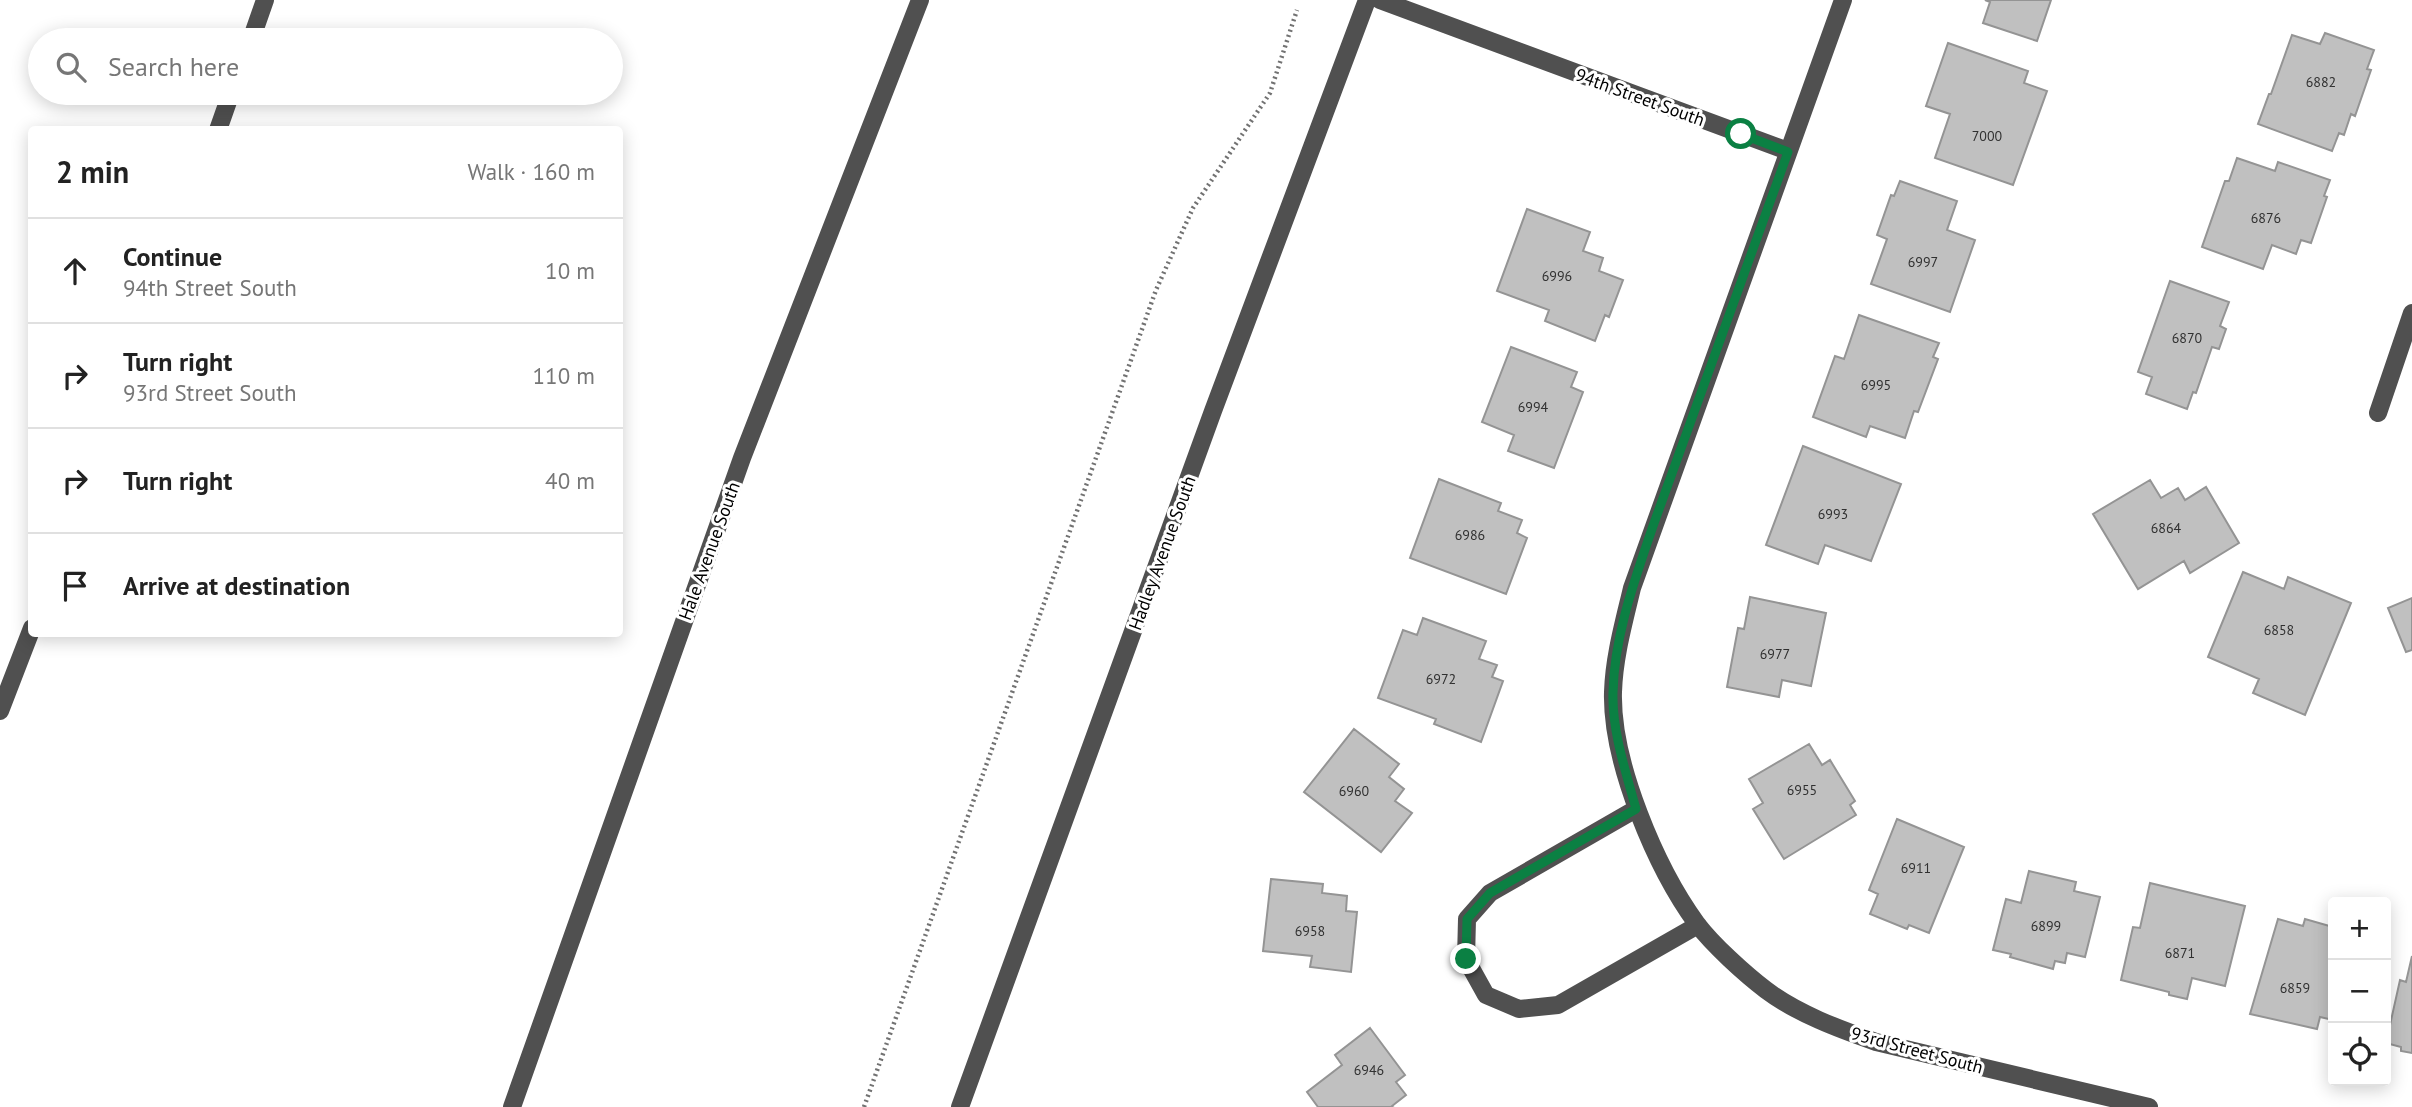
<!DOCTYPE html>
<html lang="en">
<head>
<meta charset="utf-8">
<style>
	:root { --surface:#fff; --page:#f6f6f6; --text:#222; --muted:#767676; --line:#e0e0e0 }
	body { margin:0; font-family:"PT Sans",sans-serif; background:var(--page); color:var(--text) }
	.controls { position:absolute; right:21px; bottom:21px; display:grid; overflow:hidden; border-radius:7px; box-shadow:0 4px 18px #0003 }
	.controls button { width:63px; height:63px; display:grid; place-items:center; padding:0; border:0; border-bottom:2px solid var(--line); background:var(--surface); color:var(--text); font:35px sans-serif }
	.stop { position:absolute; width:21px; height:21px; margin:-16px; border:5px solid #0b8043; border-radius:50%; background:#fff }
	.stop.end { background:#0b8043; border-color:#fff; box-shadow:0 2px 7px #0008 }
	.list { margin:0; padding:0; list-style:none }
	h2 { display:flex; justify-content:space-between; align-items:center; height:91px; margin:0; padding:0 28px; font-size:30px }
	h2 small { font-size:23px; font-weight:400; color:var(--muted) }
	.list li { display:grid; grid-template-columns:46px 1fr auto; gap:21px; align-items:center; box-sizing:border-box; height:105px; padding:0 28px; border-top:2px solid var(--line) }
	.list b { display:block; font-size:26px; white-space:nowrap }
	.list p { margin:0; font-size:23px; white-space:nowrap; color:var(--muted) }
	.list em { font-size:23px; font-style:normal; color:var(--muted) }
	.icon { flex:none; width:38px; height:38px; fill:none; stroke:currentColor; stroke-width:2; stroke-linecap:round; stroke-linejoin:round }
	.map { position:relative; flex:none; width:2412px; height:1107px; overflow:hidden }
	.search { position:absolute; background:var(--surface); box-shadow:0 4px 18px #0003; left:28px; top:28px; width:595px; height:77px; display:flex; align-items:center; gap:18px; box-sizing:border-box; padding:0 24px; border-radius:38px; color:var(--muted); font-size:26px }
	.panel { position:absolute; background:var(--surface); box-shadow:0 4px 18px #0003; left:28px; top:126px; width:595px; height:511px; border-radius:7px }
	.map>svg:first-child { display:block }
	.building { fill:#c0c0c0; stroke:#949494; stroke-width:2 }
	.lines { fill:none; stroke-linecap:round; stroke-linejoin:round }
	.path { stroke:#727272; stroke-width:4.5; stroke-dasharray:2 3.5; stroke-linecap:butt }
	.minor { stroke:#505050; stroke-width:18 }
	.route { stroke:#0b8043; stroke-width:9 }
	.labels { text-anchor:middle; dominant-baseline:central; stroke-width:6; stroke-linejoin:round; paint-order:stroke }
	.number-label { font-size:14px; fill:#303030 }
	.street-label { font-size:18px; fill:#000; stroke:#fff }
</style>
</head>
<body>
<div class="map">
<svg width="2412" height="1107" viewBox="0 0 2412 1107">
	<rect width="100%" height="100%" fill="#fff"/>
	<!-- building -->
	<path class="building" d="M1985,0H2051L2037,41L1983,23L1990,2Z
		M2325,33L2374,50L2367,69L2371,70L2355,116L2351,114L2344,135L2339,133L2332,151L2258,124L2269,94H2271L2292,35L2320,44Z
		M1948,43L2028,71L2024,83L2047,91L2013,185L1935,158L1950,114L1926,106Z
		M2237,158L2275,171L2278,162L2330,180L2324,196L2327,197L2311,243L2301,240L2296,254L2272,245L2263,269L2202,247L2225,181H2229Z
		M1900,181L1957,201L1947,230L1975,240L1950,312L1871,284L1887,239L1877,235L1891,195L1894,196Z
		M1527,209L1590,232L1583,251L1603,258L1599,271L1623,280L1609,317L1605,315L1595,341L1545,321L1549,310L1497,291Z
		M2170,281L2229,302L2220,326L2226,329L2219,349L2212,347L2196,393L2193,392L2187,409L2146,394L2152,377L2138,372Z
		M1859,315L1939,343L1933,357L1938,359L1918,412L1914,411L1905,438L1870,426L1866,437L1813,417L1835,356L1844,359Z
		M1511,347L1577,372L1571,387L1583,392L1554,468L1508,451L1514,435L1482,422Z
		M1803,446L1901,484L1871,561L1825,545L1818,564L1766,545Z
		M1439,479L1501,503L1498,511L1522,520L1517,533L1527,538L1506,594L1410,558Z
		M2150,480L2161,498L2178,488L2185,500L2206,487L2239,543L2190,573L2184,561L2138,589L2093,514Z
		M2243,572L2284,589L2288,577L2351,603L2305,715L2253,693L2259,679L2208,657Z
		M1750,597L1826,613L1811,686L1782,680L1779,697L1727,687L1738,628L1744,629Z
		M2412,598V650L2406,652L2388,608Z
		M1423,618L1486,641L1479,659L1497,665L1492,677L1503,681L1481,742L1434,724L1436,719L1378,698L1403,630L1417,635Z
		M1354,729L1399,764L1389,777L1404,789L1395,801L1412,813L1381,852L1304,792Z
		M1809,744L1822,765L1830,760L1855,801L1850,805L1856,815L1784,859L1753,809L1763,803L1749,779Z
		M1897,819L1964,847L1929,933L1909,925L1907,929L1870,914L1878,894L1869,890Z
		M2029,871L2076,882L2074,891L2100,897L2085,957L2067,953L2065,963L2055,961L2053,969L2010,957L2011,954L1993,950L2006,899L2021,903Z
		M1271,879L1323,884L1322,893L1347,896L1346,911L1357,912L1351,972L1310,967L1312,956L1263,951Z
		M2150,883L2245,906L2225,986L2192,978L2187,999L2169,995V992L2121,980L2133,927L2140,928Z
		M2278,919L2303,926L2305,919L2333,927V1020L2320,1017L2317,1029L2250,1014Z
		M2412,956V1053L2401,1051V1047L2386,1043L2400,980L2406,982Z
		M1370,1028L1405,1075L1396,1082L1406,1095L1392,1106L1393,1107H1318L1307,1092L1342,1065L1335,1055Z"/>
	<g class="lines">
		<!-- path -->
		<path class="path" d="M864,1107L1156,290L1193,208L1270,93L1297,10"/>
		<!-- minor -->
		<path class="minor" d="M1380,0L1788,151
			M1843,0L1632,588C1624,622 1614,657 1613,692C1611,762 1656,868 1697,924C1713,945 1745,974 1766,990C1798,1014 1839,1029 1876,1042L2149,1107
			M251,40L265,0
			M218,130L231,93
			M2378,413L2412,313
			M0,711L32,628
			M1636,809L1490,893L1467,919L1466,959L1486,995L1519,1009L1558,1005L1698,925
			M512,1107L742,458L920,0
			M960,1107L1213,411L1367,0"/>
	</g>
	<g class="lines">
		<!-- route -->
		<path class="route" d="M1466,959L1467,919L1490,893L1636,809C1626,772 1612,732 1613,693C1614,636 1635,579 1653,526L1788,152L1741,134"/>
	</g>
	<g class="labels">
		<!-- number labels -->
		<g class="number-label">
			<text x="2321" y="82">6882</text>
			<text x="1987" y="136">7000</text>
			<text x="2266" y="218">6876</text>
			<text x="1923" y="262">6997</text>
			<text x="1557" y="276">6996</text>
			<text x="2187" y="338">6870</text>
			<text x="1876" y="385">6995</text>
			<text x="1533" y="407">6994</text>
			<text x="1833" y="514">6993</text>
			<text x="2166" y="528">6864</text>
			<text x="1470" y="535">6986</text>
			<text x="2279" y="630">6858</text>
			<text x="1775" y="654">6977</text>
			<text x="1441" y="679">6972</text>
			<text x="1802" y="790">6955</text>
			<text x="1354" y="791">6960</text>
			<text x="1916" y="868">6911</text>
			<text x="2046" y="926">6899</text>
			<text x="1310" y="931">6958</text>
			<text x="2180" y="953">6871</text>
			<text x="2295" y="988">6859</text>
			<text x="1369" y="1070">6946</text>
		</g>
		<!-- street labels -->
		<g class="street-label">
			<text transform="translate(1640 97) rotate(20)">94th Street South</text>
			<text transform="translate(709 551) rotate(-70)">Hale Avenue South</text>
			<text transform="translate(1162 553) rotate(-70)">Hadley Avenue South</text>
			<text transform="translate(1917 1050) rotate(15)">93rd Street South</text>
		</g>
	</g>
</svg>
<div class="controls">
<button>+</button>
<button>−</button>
<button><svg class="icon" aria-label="locate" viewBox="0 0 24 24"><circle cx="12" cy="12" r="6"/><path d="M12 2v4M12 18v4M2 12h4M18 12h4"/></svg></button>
</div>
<div class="stop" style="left:1741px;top:134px"></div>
<div class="stop end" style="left:1466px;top:959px"></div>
<div class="search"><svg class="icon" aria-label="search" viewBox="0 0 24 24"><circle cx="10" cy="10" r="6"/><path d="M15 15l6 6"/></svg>Search here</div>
<section class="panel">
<h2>2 min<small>Walk · 160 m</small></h2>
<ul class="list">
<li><svg class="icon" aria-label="ahead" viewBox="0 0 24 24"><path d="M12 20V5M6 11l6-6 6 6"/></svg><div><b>Continue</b><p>94th Street South</p></div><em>10 m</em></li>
<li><svg class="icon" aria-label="right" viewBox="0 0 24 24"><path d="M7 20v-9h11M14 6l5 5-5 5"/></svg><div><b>Turn right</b><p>93rd Street South</p></div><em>110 m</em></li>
<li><svg class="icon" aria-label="right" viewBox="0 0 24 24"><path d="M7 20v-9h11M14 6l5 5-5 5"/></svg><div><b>Turn right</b></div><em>40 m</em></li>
<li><svg class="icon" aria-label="arrive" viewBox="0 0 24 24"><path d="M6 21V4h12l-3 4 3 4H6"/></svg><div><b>Arrive at destination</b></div></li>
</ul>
</section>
</div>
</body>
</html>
